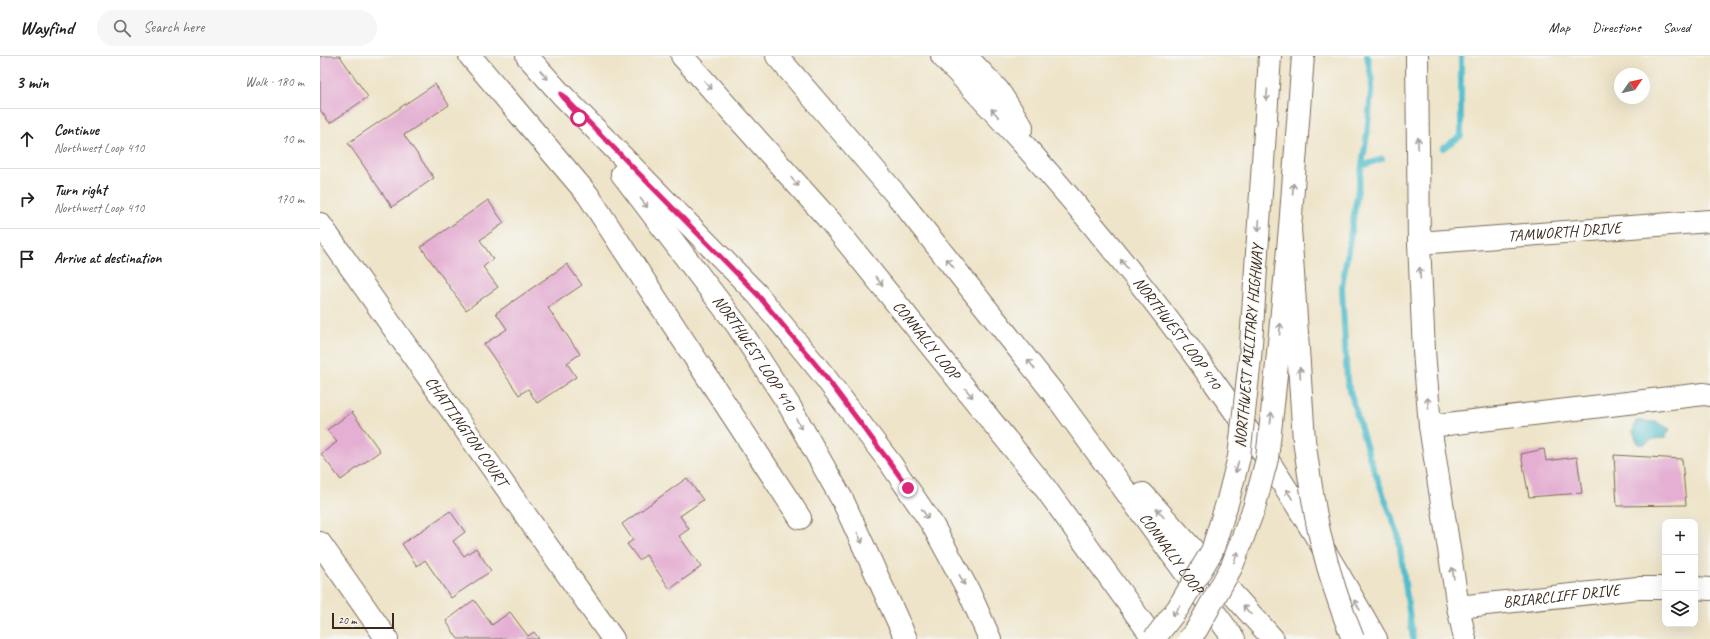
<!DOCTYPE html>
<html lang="en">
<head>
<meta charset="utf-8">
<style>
	:root { --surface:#fff; --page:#f6f6f6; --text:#202124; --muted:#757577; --line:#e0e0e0 }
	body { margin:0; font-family:Caveat,sans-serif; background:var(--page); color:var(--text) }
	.controls { position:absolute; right:12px; bottom:12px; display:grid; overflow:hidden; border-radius:8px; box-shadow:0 4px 16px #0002 }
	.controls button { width:36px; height:36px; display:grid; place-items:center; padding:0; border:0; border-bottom:1px solid var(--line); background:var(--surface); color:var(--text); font:20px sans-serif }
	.compass { position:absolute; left:1294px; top:12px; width:36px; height:36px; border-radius:50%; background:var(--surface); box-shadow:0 4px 16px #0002; rotate:56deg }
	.scale { position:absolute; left:12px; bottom:10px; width:62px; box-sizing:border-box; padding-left:4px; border:2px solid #3b2a1e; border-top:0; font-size:11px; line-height:14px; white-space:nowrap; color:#3b2a1e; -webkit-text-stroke:3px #f6f6f2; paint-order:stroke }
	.stop { position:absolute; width:12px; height:12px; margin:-9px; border:3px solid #db2777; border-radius:50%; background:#fff }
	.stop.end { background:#db2777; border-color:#fff; box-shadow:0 1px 4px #0008 }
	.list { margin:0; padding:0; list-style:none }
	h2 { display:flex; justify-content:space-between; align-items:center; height:52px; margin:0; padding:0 16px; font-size:17px }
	h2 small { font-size:13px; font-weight:400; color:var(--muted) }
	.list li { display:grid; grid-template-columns:26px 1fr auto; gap:12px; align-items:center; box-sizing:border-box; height:60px; padding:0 16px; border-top:1px solid var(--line) }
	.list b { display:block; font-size:15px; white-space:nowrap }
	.list p { margin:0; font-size:13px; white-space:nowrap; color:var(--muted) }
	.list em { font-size:13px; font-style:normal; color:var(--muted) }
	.icon { flex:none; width:22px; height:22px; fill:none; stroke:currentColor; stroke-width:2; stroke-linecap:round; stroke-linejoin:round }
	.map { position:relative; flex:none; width:1390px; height:583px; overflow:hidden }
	header { display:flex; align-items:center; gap:24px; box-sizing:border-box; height:56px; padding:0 20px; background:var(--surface); border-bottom:1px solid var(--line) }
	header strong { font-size:19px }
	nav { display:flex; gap:22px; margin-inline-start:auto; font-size:14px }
	.search { width:280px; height:36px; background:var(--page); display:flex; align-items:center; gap:10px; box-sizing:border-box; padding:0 14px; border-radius:22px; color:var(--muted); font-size:15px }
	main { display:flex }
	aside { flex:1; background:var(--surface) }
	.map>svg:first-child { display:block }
	.water { fill:#51bdcc; stroke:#467475 }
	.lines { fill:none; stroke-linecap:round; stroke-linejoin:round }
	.stream { stroke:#51bdcc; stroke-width:6 }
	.building { fill:#e4afd2 }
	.minor-casing { stroke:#7a6b5a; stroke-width:24 }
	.major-casing { stroke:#7a6b5a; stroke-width:24 }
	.highway-casing { stroke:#7a6b5a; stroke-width:24 }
	.minor { stroke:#fff; stroke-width:22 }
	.major { stroke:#fff; stroke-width:22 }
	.highway { stroke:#fff; stroke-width:22 }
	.major-bridge-casing { stroke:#7a6b5a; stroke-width:24; stroke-linecap:butt }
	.highway-bridge-casing { stroke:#7a6b5a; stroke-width:24; stroke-linecap:butt }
	.major-bridge { stroke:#fff; stroke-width:22 }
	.highway-bridge { stroke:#fff; stroke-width:22 }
	.oneway { stroke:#a79f9a }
	.route { stroke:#db2777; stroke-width:5 }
	.labels { text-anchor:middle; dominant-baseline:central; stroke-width:3; stroke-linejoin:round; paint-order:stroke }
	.street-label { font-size:16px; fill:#3b2a1e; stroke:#f6f6f2 }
</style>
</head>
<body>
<header>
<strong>Wayfind</strong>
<div class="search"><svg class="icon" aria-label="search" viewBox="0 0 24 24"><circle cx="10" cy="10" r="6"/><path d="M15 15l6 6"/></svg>Search here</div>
<nav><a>Map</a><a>Directions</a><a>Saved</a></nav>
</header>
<main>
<aside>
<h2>3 min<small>Walk · 180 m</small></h2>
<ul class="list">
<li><svg class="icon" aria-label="ahead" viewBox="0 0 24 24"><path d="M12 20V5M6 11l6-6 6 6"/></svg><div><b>Continue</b><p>Northwest Loop 410</p></div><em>10 m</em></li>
<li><svg class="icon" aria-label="right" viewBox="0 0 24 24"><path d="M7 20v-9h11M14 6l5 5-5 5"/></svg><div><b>Turn right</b><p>Northwest Loop 410</p></div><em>170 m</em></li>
<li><svg class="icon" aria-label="arrive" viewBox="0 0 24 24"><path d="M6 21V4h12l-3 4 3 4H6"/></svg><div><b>Arrive at destination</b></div></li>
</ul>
</aside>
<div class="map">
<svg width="1390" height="583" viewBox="0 0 1390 583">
	<rect width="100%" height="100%" fill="#f6f6f2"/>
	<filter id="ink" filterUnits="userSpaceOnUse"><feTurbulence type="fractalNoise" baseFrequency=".025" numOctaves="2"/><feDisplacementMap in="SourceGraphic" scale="8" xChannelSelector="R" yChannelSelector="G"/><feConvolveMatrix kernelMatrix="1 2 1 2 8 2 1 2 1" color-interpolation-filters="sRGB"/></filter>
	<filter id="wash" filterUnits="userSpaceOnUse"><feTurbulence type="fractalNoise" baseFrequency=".012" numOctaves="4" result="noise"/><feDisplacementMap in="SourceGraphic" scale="16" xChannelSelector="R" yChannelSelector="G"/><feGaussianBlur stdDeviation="0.9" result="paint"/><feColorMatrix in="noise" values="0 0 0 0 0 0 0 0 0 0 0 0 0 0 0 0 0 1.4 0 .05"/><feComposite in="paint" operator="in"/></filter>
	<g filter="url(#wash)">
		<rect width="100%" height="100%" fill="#eee4c9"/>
		<!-- water -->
		<path class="water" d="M1316,365L1336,366L1350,373L1345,382L1333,383L1324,388H1318L1313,375Z"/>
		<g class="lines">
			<!-- stream -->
			<path class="stream" d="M1047,0L1052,26L1047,79L1022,231L1027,325L1050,403L1078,478L1093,583
				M1123,92L1141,80V0
				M1042,110L1062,103"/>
		</g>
		<g id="blocks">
			<!-- building -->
			<path class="building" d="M0,0H20L48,41L10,67L0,54Z
				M115,28L129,49L84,79L114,122L72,151L28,87Z
				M168,144L184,167L160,184L173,203L163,211L178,231L146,254L101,191Z
				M247,208L262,229L228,252L260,298L247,307L256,321L217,347L208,333L199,339L164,288L187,273L176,257Z
				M32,356L60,395L21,424L1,398L17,386L7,374Z
				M1224,393L1226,405L1257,401L1262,437L1209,441L1201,398Z
				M1294,399L1362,403L1366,449L1297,450Z
				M367,422L383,444L360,460L369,473L359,480L381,511L350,533L326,499L319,504L307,488L313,484L302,468Z
				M130,455L145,476L133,485L144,500L156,492L171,515L131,542L105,504L97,510L82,488Z
				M154,544L172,569L190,556L208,580L214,576L219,583H138L126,565Z"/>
		</g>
	</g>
	<g filter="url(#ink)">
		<use href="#blocks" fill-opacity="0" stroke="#7a6b5a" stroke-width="1"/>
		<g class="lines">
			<defs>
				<g id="minor">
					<path d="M150,0L268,139L480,462"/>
					<path id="s1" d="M0,168L293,583"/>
					<path id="s2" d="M1099,187L1390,165"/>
					<path d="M1110,370L1384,338L1390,339"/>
					<path d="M0,487L67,583"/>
					<path d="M1375,532L1390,533"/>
					<path id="s3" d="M1138,551L1318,532H1345"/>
				</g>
				<g id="major">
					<path d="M207,0L241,38L437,238L501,316L571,408L612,468L649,536L670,583"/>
					<path id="s4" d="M622,0C648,27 673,55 699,83C769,162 835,243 896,329C955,410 1007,496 1056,583"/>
					<path d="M646,0L678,34L702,71"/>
					<path d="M1097,0L1099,187L1104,295L1110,370L1138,551L1145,583"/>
					<path id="s5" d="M302,118L417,269L469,349L523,445L586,583"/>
					<path d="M930,303L950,0"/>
					<path d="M954,339L970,172L983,0"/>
				</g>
				<g id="highway">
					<path id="s6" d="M362,0L510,165L723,429L834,583"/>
					<path id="s7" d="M457,0L578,141L735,339L914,583"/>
					<path d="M970,172L984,384"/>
					<path d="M823,438L953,583"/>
				</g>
			</defs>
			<!-- minor casing -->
			<use href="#minor" class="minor-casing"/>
			<!-- major casing -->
			<use href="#major" class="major-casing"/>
			<!-- highway casing -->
			<use href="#highway" class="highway-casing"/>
			<!-- minor -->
			<use href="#minor" class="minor"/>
			<!-- major -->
			<use href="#major" class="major"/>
			<!-- highway -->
			<use href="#highway" class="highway"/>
			<defs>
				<path id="major-bridge" d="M834,583L858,552L892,495L908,444L919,401L930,303
					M869,583L877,573L912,510L934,452L947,403L954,339"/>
				<path id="highway-bridge" d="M984,384C989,417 993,451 1001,484C1009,517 1020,551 1033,583"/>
			</defs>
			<!-- major-bridge casing -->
			<use href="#major-bridge" class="major-bridge-casing"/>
			<!-- highway-bridge casing -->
			<use href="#highway-bridge" class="highway-bridge-casing"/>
			<!-- major-bridge -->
			<use href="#major-bridge" class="major-bridge"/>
			<!-- highway-bridge -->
			<use href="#highway-bridge" class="highway-bridge"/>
		</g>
		<!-- one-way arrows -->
		<defs><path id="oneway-shaft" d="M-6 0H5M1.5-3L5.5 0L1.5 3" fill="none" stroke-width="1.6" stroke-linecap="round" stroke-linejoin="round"/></defs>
		<g class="oneway">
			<use href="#oneway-shaft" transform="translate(224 19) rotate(48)"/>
			<use href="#oneway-shaft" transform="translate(388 29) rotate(48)"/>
			<use href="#oneway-shaft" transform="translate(947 39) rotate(94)"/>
			<use href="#oneway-shaft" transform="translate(675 57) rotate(-132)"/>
			<use href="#oneway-shaft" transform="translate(1098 87) rotate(-91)"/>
			<use href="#oneway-shaft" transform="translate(475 126) rotate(48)"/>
			<use href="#oneway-shaft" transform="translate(973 133) rotate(-86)"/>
			<use href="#oneway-shaft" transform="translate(324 147) rotate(52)"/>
			<use href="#oneway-shaft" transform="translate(939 169) rotate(94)"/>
			<use href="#oneway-shaft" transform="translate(630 207) rotate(-129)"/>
			<use href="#oneway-shaft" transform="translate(804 208) rotate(-128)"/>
			<use href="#oneway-shaft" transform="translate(1100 217) rotate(-93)"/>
			<use href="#oneway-shaft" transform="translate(559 225) rotate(51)"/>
			<use href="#oneway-shaft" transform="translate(960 273) rotate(-85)"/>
			<use href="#oneway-shaft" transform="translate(711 308) rotate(-128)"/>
			<use href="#oneway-shaft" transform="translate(980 317) rotate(-94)"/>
			<use href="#oneway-shaft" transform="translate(649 337) rotate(51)"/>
			<use href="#oneway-shaft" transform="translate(1108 347) rotate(-95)"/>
			<use href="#oneway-shaft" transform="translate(951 362) rotate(-84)"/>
			<use href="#oneway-shaft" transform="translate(479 368) rotate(61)"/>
			<use href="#oneway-shaft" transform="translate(917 411) rotate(104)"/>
			<use href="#oneway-shaft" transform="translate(969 438) rotate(-123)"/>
			<use href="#oneway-shaft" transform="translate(840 457) rotate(-132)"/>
			<use href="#oneway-shaft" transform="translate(605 458) rotate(56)"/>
			<use href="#oneway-shaft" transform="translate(540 482) rotate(65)"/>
			<use href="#oneway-shaft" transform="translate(916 501) rotate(-69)"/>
			<use href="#oneway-shaft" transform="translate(1133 517) rotate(-99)"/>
			<use href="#oneway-shaft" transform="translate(642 524) rotate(62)"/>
			<use href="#oneway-shaft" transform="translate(1037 549) rotate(-120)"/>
			<use href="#oneway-shaft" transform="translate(927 554) rotate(-132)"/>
			<use href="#oneway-shaft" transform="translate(856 555) rotate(126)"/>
		</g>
	</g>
	<g class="lines" filter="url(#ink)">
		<!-- route -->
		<path class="route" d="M259,62L241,38L437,238L502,316L571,408L588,432"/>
	</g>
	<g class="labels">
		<!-- street labels -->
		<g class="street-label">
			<text stroke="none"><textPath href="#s2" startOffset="146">TAMWORTH DRIVE</textPath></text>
			<text stroke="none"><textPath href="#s4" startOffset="364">NORTHWEST LOOP 410</textPath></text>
			<text stroke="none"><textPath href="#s6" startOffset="375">CONNALLY LOOP</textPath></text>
			<text transform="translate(929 290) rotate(-85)">NORTHWEST MILITARY HIGHWAY</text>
			<text stroke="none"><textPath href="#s5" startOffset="223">NORTHWEST LOOP 410</textPath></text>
			<text stroke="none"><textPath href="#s1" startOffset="254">CHATTINGTON COURT</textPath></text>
			<text stroke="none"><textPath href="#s7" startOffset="635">CONNALLY LOOP</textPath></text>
			<text stroke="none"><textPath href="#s3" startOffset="104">BRIARCLIFF DRIVE</textPath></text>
		</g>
	</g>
</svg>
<div class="controls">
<button>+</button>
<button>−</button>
<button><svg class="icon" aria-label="layers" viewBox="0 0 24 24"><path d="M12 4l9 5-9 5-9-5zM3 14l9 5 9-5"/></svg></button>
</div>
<svg class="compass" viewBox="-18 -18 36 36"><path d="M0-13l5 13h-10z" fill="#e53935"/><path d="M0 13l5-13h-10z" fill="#757577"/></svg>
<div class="scale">20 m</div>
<div class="stop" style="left:259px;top:62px"></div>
<div class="stop end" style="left:588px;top:432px"></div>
</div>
</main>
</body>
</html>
